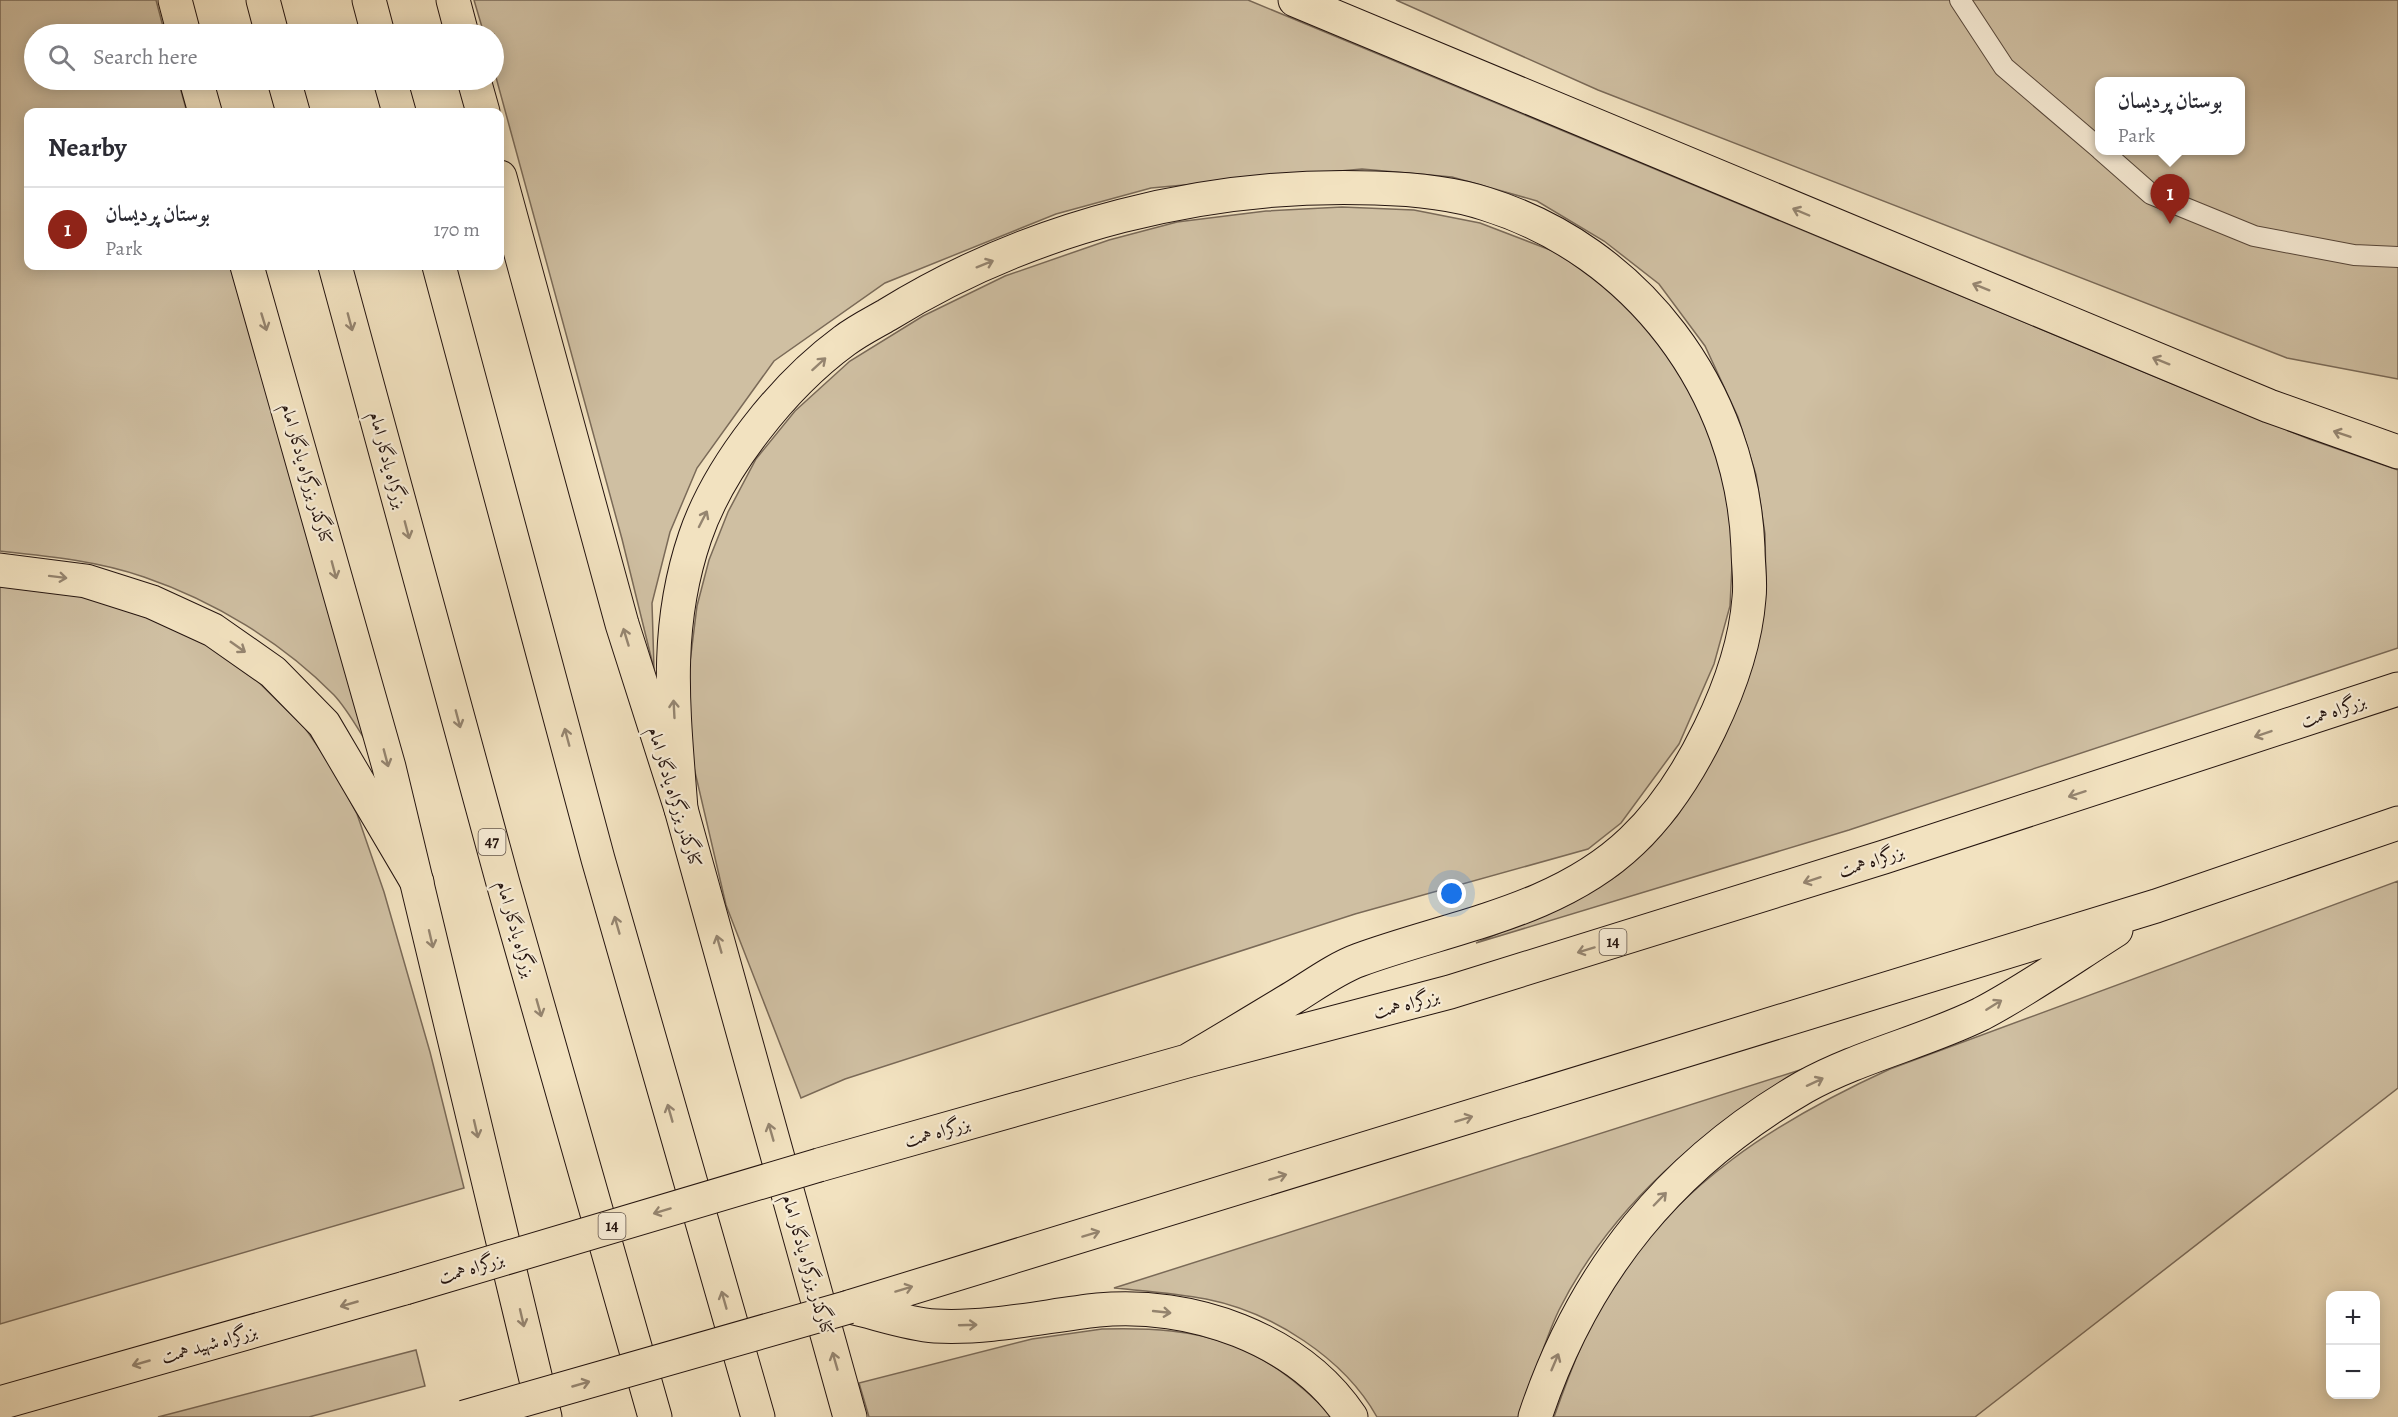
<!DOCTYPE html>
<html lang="en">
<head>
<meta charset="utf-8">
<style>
	:root { --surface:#fff; --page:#f2f2f3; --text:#2b2b33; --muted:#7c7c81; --line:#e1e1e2; --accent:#8f2418 }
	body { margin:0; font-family:Alegreya,Amiri,serif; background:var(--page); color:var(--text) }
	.controls { position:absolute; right:18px; bottom:18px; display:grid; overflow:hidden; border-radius:12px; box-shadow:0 3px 15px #0003 }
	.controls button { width:54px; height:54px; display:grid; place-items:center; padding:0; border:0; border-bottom:2px solid var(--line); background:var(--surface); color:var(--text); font:30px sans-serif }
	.you { position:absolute; left:1452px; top:894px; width:21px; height:21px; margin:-15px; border:4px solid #fff; border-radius:50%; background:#1a73e8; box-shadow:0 0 0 9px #1a73e833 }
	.badge { display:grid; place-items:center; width:39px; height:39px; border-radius:50%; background:var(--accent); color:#fff; font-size:20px; font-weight:700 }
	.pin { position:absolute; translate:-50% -50px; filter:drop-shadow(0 2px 3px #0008) }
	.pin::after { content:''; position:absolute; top:32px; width:21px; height:18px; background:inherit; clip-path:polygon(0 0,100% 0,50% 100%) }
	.popup { position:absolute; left:2095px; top:77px; width:150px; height:78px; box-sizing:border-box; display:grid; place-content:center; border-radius:12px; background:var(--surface); filter:drop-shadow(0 2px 4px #0005); font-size:20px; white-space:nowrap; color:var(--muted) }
	.popup b { font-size:22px; color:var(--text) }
	.popup::after { content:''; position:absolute; left:50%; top:100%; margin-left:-12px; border:12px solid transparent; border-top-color:var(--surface) }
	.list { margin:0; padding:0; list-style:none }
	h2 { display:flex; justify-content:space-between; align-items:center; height:78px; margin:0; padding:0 24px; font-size:26px }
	h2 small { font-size:20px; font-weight:400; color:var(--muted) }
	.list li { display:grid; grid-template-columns:39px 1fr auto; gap:18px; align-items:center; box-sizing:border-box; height:84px; padding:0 24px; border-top:2px solid var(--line) }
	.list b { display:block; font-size:22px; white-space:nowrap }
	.list p { margin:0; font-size:20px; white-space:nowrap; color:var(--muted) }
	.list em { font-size:20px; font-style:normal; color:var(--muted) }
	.icon { flex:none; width:33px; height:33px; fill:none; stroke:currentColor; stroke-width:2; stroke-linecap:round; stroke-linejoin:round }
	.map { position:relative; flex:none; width:2398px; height:1417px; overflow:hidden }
	.search { position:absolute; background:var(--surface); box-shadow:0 3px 15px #0003; left:24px; top:24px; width:480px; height:66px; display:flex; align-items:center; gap:15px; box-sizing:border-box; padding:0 21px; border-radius:33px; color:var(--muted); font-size:22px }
	.panel { position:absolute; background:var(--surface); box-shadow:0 3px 15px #0003; left:24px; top:108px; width:480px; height:162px; border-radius:12px }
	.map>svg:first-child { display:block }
	.green { fill:#cfbfa2; stroke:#7a6a58; stroke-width:1.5; fill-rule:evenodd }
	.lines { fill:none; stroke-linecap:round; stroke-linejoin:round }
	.service-casing { stroke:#58483b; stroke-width:22 }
	.primary-casing { stroke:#24140f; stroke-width:35 }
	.trunk-casing { stroke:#24140f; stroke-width:35 }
	.service { stroke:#f7ecd6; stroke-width:20 }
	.primary { stroke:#f2e2c0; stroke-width:33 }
	.trunk { stroke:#f2e2c0; stroke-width:33 }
	.trunk-bridge-casing { stroke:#24140f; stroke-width:35; stroke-linecap:butt }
	.trunk-bridge { stroke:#f2e2c0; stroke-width:33 }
	.oneway { stroke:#958570 }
	.labels { text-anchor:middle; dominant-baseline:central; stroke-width:4.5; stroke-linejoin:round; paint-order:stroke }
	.shield { fill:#f7ecd6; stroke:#63554b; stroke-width:1.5 }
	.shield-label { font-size:16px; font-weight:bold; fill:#24140f }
	.street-label { font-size:18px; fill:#24140f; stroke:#f7ecd6 }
</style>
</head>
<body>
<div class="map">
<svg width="2398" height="1417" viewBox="0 0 2398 1417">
	<rect width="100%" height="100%" fill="#f2e2c0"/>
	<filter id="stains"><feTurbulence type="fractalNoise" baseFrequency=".00333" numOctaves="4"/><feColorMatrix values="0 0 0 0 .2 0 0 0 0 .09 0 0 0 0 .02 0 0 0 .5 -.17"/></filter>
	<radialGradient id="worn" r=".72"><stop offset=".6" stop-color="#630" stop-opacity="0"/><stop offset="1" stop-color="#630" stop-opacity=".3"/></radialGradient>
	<!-- green -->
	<path class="green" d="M0,0H156L165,34H34V80H178L187,112H28V266H231L370,748C359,731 348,710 334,695C282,642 214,601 144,577C99,561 48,556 0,551Z
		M474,0H1248L2173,384L2309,439L2398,470V648L1849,830L1476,943L1578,899L1618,875L1651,846L1677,816L1699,781L1757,641L1766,589L1765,534L1756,475L1738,417L1705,346L1659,284L1604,241L1537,201L1452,177L1362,169L1151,188L1056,214L885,283L774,361L697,468L670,532L652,603L654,669L622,539L494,70V34H484Z
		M1396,0H2398V379L2287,358L1598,90ZM2100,82H2240V150H2100Z
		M1342,207L1414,210L1480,223L1553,251L1596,278L1645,319L1690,379L1726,482L1733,545L1730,606L1714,664L1679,744L1621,823L1588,849L1355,914L845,1079L801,1098L726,905L692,759L685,702L697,606L709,560L728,512L756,459L795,411L850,361L923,316L1005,276L1109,240L1177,222L1266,211Z
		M0,585L68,593L153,616L238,662L305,728L332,767L357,814L384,892L430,1052L464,1188L0,1324Z
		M2398,881V1088L1975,1417H1554C1568,1377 1586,1328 1608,1292C1677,1184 1776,1121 1890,1069Z
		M1803,1069C1705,1127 1611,1206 1559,1310C1543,1343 1533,1382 1520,1417H1377C1344,1358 1272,1312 1206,1299C1176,1293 1144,1291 1114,1288Z
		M1102,1329C1205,1326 1260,1342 1333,1417H869L859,1383L1032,1339Z
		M416,1350L425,1386L309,1417H158Z"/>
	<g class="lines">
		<defs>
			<path id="service" d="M1960,0L2004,67L2100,149
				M2101,150L2151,194L2254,236L2354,255L2398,257"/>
			<path id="primary" d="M175,0L184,34
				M453,0L462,34
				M196,80L205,112
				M474,80L483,112
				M500,177L622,624L681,809L850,1417
				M247,266L389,767L545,1417"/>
			<path id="trunk" d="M263,0L272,34
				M369,0L378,34
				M1295,0L2269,406L2398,452
				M284,80L293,112
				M390,80L399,112
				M335,266L503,883L655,1417
				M439,266L598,859L758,1417
				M0,570L86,581L152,602L213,630L273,672L324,724L417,882
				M681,809C674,714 663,631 695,537C719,466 784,385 844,341C857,331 873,323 887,315C1031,226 1206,182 1375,188C1412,189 1450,192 1486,204C1637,251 1742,390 1748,548C1748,565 1751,582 1749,598C1743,678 1689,787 1632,841C1558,912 1452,926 1359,960C1337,968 1315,984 1294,997C1259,1018 1223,1040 1187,1061
				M819,1165L1187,1061L1450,992L1884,857L2398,689
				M849,1307L2156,906L2398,823
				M850,1307C877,1313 907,1324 935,1326C990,1329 1044,1316 1098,1310C1190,1301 1298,1338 1351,1417
				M0,1403L405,1288
				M1535,1417C1583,1272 1671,1164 1804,1087C1860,1056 1924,1042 1981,1014C2027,990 2072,958 2116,930"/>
		</defs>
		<!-- service casing -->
		<use href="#service" class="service-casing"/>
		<!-- primary casing -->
		<use href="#primary" class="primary-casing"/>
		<!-- trunk casing -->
		<use href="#trunk" class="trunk-casing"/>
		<!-- service -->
		<use href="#service" class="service"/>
		<!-- primary -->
		<use href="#primary" class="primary"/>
		<!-- trunk -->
		<use href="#trunk" class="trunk"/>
		<defs>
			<path id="trunk-bridge" d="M405,1288L819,1165
				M464,1417L849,1307"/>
		</defs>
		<!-- trunk-bridge casing -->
		<use href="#trunk-bridge" class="trunk-bridge-casing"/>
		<!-- trunk-bridge -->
		<use href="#trunk-bridge" class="trunk-bridge"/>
	</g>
	<!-- one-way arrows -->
	<defs><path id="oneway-shaft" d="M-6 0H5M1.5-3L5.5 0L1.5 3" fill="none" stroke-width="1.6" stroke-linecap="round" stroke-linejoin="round" transform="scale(1.5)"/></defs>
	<g class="oneway">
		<use href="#oneway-shaft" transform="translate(1801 212) rotate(-157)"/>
		<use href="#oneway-shaft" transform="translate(985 264) rotate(-22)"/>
		<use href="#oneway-shaft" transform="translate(1981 287) rotate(-158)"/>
		<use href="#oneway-shaft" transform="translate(264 322) rotate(73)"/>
		<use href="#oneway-shaft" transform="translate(350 322) rotate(75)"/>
		<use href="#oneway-shaft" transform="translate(2161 361) rotate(-158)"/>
		<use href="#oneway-shaft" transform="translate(819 364) rotate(-42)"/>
		<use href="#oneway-shaft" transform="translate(2342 434) rotate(-161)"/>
		<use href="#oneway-shaft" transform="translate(703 519) rotate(-63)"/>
		<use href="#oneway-shaft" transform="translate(407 530) rotate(75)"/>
		<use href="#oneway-shaft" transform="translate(334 570) rotate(75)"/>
		<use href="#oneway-shaft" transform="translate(58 577) rotate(7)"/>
		<use href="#oneway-shaft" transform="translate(626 637) rotate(-107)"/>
		<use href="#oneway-shaft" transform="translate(238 647) rotate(35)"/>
		<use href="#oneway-shaft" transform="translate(674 709) rotate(-93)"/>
		<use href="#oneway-shaft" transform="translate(458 719) rotate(75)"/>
		<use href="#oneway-shaft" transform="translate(2263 734) rotate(161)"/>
		<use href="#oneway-shaft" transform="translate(567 737) rotate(-105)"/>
		<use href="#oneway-shaft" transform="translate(386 758) rotate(75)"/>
		<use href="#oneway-shaft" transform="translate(2077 794) rotate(162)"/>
		<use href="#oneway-shaft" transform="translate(1812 880) rotate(162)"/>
		<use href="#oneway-shaft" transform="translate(617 925) rotate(-106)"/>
		<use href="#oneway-shaft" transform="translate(431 939) rotate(77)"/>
		<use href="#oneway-shaft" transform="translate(719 944) rotate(-106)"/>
		<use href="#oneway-shaft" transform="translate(1586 950) rotate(163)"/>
		<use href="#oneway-shaft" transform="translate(1994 1005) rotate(-32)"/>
		<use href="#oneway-shaft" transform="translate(539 1008) rotate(74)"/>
		<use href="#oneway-shaft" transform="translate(1815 1082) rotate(-25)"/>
		<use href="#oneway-shaft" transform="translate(670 1113) rotate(-106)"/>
		<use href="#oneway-shaft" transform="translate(1464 1119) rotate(-17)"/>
		<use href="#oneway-shaft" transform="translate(476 1129) rotate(77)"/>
		<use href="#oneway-shaft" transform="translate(771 1132) rotate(-106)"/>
		<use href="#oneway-shaft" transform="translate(1278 1177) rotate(-17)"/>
		<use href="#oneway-shaft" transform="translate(1660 1199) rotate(-46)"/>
		<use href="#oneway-shaft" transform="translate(662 1211) rotate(163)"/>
		<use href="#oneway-shaft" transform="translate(1091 1234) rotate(-17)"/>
		<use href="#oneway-shaft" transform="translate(904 1289) rotate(-17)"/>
		<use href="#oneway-shaft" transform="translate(724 1300) rotate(-106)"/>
		<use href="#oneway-shaft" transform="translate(349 1304) rotate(164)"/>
		<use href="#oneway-shaft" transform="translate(1162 1312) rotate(6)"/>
		<use href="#oneway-shaft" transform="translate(522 1318) rotate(77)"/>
		<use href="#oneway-shaft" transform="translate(968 1325) rotate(-2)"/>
		<use href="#oneway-shaft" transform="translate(835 1361) rotate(-106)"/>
		<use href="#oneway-shaft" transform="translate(1555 1362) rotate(-67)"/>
		<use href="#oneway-shaft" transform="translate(141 1363) rotate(164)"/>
		<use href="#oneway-shaft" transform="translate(581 1384) rotate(-16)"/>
	</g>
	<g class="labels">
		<!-- shield labels -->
		<g class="shield">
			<rect x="478.5" y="829" width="27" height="26" rx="4.5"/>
			<rect x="1599.5" y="929" width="27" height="26" rx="4.5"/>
			<rect x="598.5" y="1213" width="27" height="26" rx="4.5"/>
		</g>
		<g class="shield-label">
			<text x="492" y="842">47</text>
			<text x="1613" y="942">14</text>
			<text x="612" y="1226">14</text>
		</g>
		<!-- street labels -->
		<g class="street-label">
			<text transform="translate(388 460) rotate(75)">بزرگراه یادگار امام</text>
			<text transform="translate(307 474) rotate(74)">کنارگذر بزرگراه یادگار امام</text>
			<text transform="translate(2333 711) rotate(-19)">بزرگراه همت</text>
			<text transform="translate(675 797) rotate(73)">کنارگذر بزرگراه یادگار امام</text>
			<text transform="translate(1871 861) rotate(-18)">بزرگراه همت</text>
			<text transform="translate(516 929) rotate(74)">بزرگراه یادگار امام</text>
			<text transform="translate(1406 1004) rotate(-15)">بزرگراه همت</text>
			<text transform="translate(937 1132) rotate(-16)">بزرگراه همت</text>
			<text transform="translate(808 1265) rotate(74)">کنارگذر بزرگراه یادگار امام</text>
			<text transform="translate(471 1268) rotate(-17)">بزرگراه همت</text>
			<text transform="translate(209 1344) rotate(-16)">بزرگراه شهید همت</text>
		</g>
	</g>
	<rect width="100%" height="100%" filter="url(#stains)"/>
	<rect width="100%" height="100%" fill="url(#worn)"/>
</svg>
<div class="controls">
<button>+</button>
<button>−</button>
</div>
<div class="you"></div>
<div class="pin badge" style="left:2170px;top:224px">1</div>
<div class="popup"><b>بوستان پردیسان</b>Park</div>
<div class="search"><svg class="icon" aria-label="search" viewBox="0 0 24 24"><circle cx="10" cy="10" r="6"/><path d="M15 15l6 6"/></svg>Search here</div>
<section class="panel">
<h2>Nearby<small></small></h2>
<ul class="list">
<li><span class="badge">1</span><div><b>بوستان پردیسان</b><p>Park</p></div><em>170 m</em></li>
</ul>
</section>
</div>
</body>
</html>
